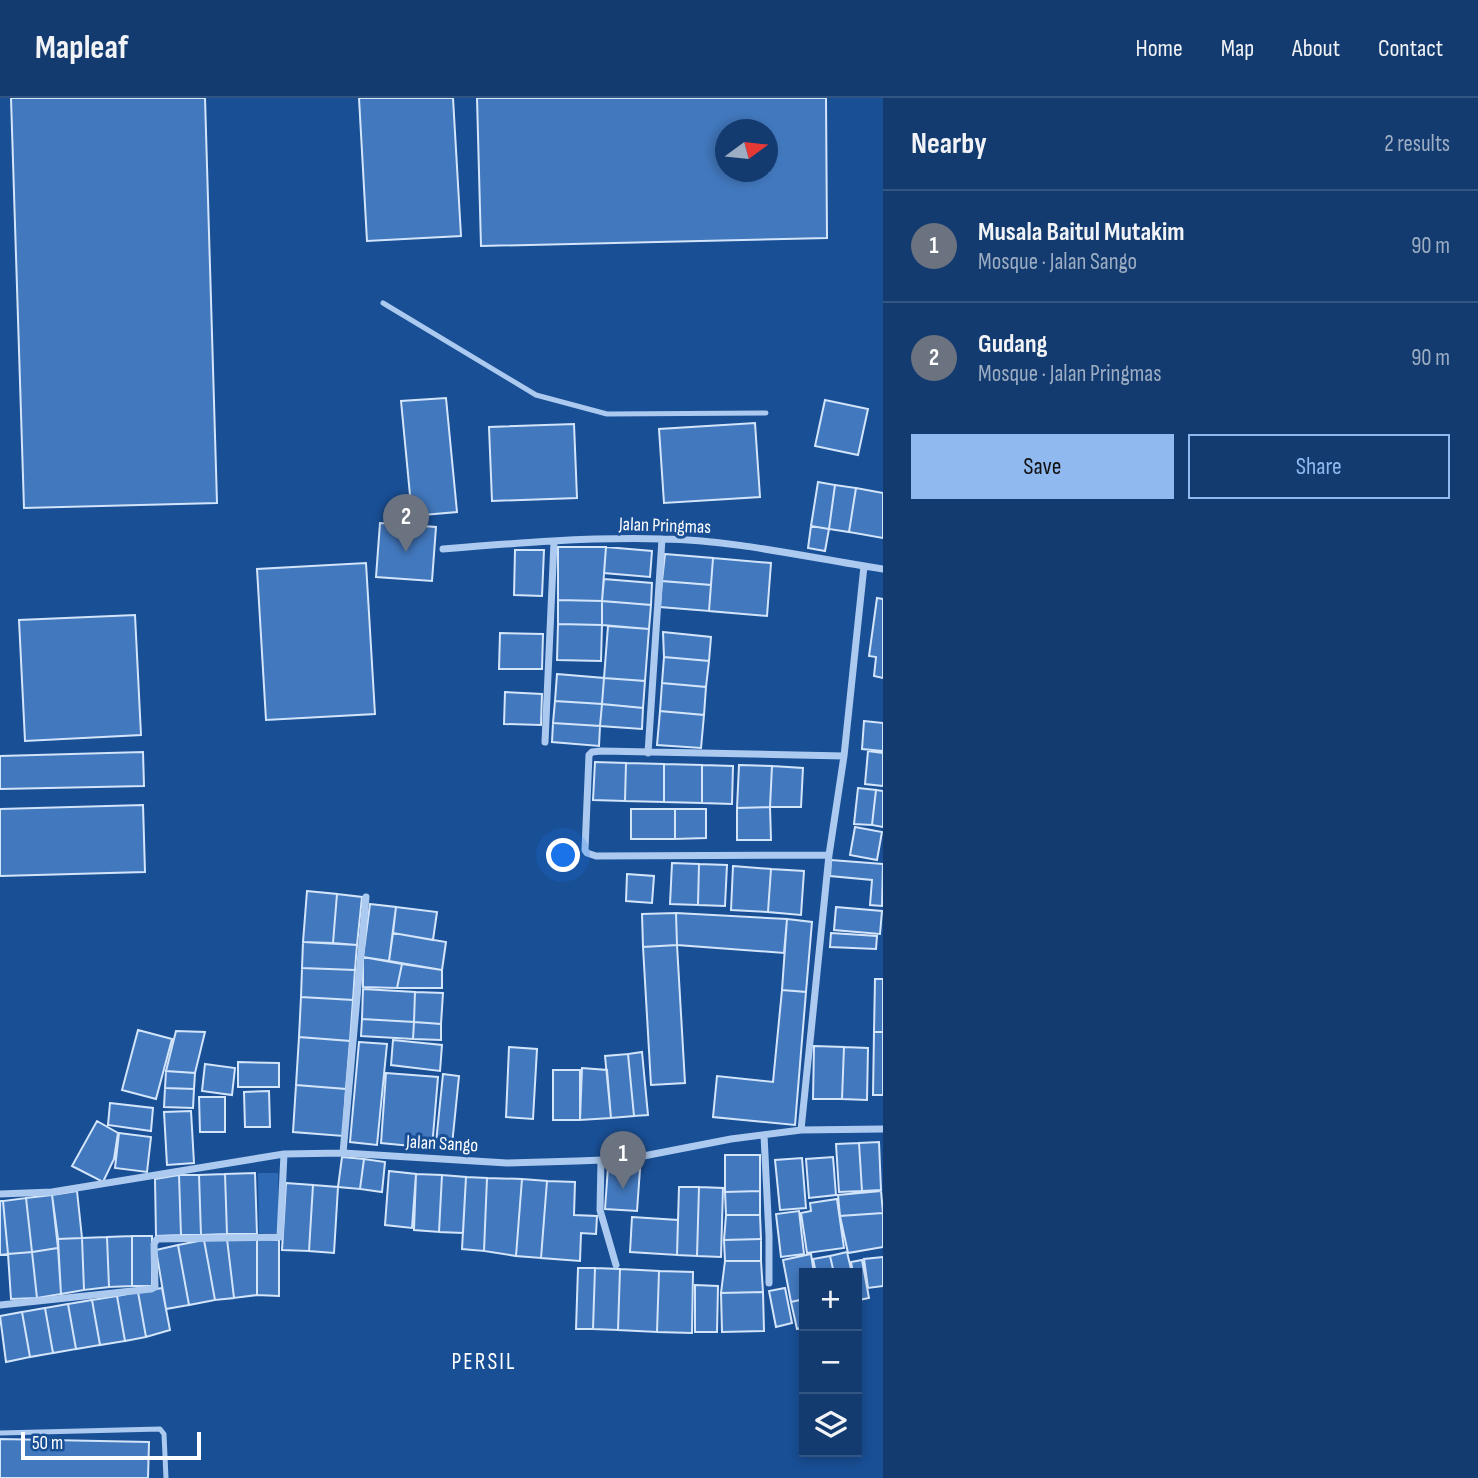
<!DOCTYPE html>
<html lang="en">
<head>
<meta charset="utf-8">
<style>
	:root { --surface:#133b70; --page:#204678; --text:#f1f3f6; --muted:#9dadc3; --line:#325583; --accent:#90b9f0 }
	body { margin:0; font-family:"Sofia Sans Condensed",sans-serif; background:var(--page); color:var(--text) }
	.controls { position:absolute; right:21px; bottom:21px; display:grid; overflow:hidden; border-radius:0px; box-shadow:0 4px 10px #0003 }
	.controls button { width:63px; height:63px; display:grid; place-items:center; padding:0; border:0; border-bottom:2px solid var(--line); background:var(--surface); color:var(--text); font:35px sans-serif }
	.compass { position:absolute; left:715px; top:21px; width:63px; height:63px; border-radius:50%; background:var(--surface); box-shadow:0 4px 10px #0003; rotate:75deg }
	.scale { position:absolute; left:21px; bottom:18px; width:180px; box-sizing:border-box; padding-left:7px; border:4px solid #fff; border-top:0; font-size:19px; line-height:24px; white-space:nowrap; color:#fff; -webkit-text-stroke:5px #194f95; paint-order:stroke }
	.you { position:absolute; left:564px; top:758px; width:24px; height:24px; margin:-18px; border:5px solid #fff; border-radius:50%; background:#1a73e8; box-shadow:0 0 0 10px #1a73e833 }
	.badge { display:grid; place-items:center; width:46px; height:46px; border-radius:50%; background:var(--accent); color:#fff; font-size:23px; font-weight:700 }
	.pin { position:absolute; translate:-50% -58px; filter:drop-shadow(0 2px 4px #0008) }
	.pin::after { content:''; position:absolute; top:37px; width:24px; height:21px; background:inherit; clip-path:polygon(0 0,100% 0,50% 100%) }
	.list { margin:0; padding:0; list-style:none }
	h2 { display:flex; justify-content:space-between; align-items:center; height:91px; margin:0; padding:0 28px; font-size:30px }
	h2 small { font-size:23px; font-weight:400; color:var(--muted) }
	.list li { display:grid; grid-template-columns:46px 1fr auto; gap:21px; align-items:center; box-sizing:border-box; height:112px; padding:0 28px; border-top:2px solid var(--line) }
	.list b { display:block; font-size:26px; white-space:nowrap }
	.list p { margin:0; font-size:23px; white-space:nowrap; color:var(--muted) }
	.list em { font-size:23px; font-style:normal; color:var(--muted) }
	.actions { display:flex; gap:14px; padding:21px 28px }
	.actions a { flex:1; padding:16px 0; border:2px solid var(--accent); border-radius:0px; text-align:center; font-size:24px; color:var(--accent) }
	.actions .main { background:var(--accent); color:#111 }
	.icon { flex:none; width:38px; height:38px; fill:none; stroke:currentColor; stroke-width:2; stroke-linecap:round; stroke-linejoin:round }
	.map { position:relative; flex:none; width:883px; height:1380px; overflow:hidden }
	header { display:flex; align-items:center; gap:42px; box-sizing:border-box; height:98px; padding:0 35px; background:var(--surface); border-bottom:2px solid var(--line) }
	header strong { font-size:33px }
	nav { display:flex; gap:38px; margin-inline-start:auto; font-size:24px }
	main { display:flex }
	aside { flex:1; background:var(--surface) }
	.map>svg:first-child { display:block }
	.green { fill:#2d69b4 }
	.building { fill:#4278bd; stroke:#d3e5fb; stroke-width:2; fill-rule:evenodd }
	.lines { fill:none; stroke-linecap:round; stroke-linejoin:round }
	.service { stroke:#accaf0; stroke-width:5 }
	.minor { stroke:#accaf0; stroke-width:7 }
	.labels { text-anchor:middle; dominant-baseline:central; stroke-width:6; stroke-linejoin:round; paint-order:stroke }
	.street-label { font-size:19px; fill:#fff; stroke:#194f95 }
	.quarter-label { font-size:23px; letter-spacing:2px; fill:#fff; stroke:#194f95 }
</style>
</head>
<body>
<header>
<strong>Mapleaf</strong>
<nav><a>Home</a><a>Map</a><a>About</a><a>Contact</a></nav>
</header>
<main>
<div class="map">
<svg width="883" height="1380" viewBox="0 0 883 1380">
	<rect width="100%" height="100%" fill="#194f95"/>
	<!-- green -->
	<path class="green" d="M258,1075H278L279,1135H259Z"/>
	<!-- building -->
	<path class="building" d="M11,0H205L217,405L24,410Z
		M359,0H453L461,138L367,143Z
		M477,0H826L827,140L481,148ZM726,32H768V74H726Z
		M446,300L457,414L412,418L401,303Z
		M825,302L868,311L858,357L815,348Z
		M755,325L760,399L664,405L659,331Z
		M574,326L577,400L492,403L489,329Z
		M818,384L835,387L829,431L811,428Z
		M835,387L856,390L849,434L829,431Z
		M856,390L883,395V440L849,434Z
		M380,425L436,429L432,483L376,479Z
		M811,428L829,431L825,453L808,450Z
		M558,449H606L602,503L558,502Z
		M606,449L652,453L650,479L604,475Z
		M515,452H544L542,498L514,497Z
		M665,456L713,460L711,487L662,483Z
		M713,460L771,465L767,518L709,513Z
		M366,465L375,616L266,622L257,471Z
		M604,481L652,485L651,507L602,503Z
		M662,483L711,487L709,513L660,509Z
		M877,500L883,501V580L874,578L876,559L869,558Z
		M558,502L602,503V527L558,526Z
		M602,503L651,507L649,531L602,527Z
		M135,517L141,637L25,643L19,522Z
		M558,526L602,527L601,563L557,562Z
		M608,528L649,531L645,583L604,580Z
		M663,534L711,539L709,563L664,559Z
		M500,535L543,536L542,571H499Z
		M664,559L709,563L706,589L662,585Z
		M557,576L604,580L602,606L555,603Z
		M604,580L645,583L643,610L602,606Z
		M662,585L706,589L704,617L660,613Z
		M505,594L542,596L541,627L504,626Z
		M555,603L602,606L600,628L553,625Z
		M602,606L643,610L642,631L600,628Z
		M660,613L704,617L701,650L657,647Z
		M864,623L883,625V653L862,651Z
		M553,625L600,628L599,648L552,644Z
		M868,653L883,655V688L865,686Z
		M143,654L144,688L0,691V658Z
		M595,664L626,665L625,703L593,702Z
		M626,665L664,666V704L625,703Z
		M664,666L702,667V705L664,704Z
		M702,667L733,668L732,706L702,705Z
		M739,667L772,668L770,709L737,710Z
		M772,668L803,670L801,709H770Z
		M858,690L876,692L872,727L854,726Z
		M876,692L883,693V729L872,727Z
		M143,707L145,774L0,778V711Z
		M770,709L771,742H737V710Z
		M631,711H675V741H631Z
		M675,711H706V740L675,741Z
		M855,729L882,734L877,762L850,757Z
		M831,762L883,766L882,808L870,807L872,782L830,778Z
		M672,765L699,766L698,807L670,806Z
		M699,766L727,767L725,808L698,807Z
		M733,768L771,771L768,814L731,812Z
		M771,771L804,773L801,817L768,814Z
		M627,776L654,778L652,805L626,803Z
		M307,793L337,796L333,845L303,844Z
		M337,796L362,799L357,847L333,845Z
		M370,806L396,809L389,863L363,859Z
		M396,809L437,814L433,842L393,835Z
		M836,809L882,813L880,836L834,832Z
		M676,815L787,821L784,855L677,847Z
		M676,815L677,847L643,849L642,816Z
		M787,821L812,824L806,894L782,892Z
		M393,835L446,844L442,872L389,863Z
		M831,835L877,838L876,851L830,849Z
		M303,844L357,847L355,872L302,870Z
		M677,847L685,985L651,987L643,849Z
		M363,859L402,866L397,890L363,889Z
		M402,866L442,872V890H397Z
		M302,870L355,872L353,902L301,899Z
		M875,881H883V934H874Z
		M363,891L415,894L414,924L362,921Z
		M782,892L806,894L795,1027L713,1019L717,978L773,984Z
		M415,894L443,895L441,926L414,924Z
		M301,899L353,902L350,943L299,939Z
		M362,921L414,924L413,941L361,938Z
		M414,924L441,926V942L413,941Z
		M138,932L172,941L156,1001L122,992Z
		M176,933L205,934L195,975L166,973Z
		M874,934H883V997H873Z
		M299,939L350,943L346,991L296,987Z
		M393,942L442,947L440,973L391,967Z
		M359,944L387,946L377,1047L350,1044Z
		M814,948L844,949L842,1001H813Z
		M509,949L537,951L533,1021L506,1019Z
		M844,949L868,950L867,1002L842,1001Z
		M642,954L648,1017L634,1018L628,956Z
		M628,956L634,1018L611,1020L605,958Z
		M238,964L279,965V989H238Z
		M205,966L235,970L232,997L202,993Z
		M582,970L607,972L611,1020L580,1022Z
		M553,972H580V1022H553Z
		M166,973L195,975L194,991L165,990Z
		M386,975L438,979L432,1050L381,1045Z
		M443,976L459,978L452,1047L436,1045Z
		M296,987L346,991L343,1038L293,1034Z
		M165,990L194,991L193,1010L164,1009Z
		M269,993L270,1029H245L244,994Z
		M199,999H225V1034H200Z
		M110,1005L153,1010L151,1033L108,1027Z
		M191,1013L194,1065L167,1067L164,1014Z
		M97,1023L118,1035L114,1061L103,1084L72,1068Z
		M119,1035L151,1039L147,1074L115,1070Z
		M879,1044L881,1092L862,1093L859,1045Z
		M859,1045L862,1093L839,1094L836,1046Z
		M725,1057H760V1093L725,1094Z
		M342,1059L364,1061L360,1091L338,1089Z
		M833,1059L836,1097L809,1100L806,1061Z
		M802,1060L806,1110L780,1112L775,1062Z
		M364,1061L385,1064L382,1094L360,1091Z
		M608,1069L640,1071L637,1113L605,1111Z
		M389,1073L416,1076L412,1130L385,1127Z
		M255,1075L257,1136H227L225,1076Z
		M225,1076L227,1136L201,1137L199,1077Z
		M416,1076L442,1077L439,1134L414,1132Z
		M179,1077L181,1137L156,1138L155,1081Z
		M179,1077H199L201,1137H181Z
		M442,1077L466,1079L463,1135L439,1134Z
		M466,1079L487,1080L484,1153L462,1151Z
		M487,1080L522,1081L516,1158L484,1153Z
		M522,1081L547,1083L541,1160L516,1158Z
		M547,1083L575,1084L574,1117L597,1118L596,1136L581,1135L580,1163L541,1160Z
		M286,1085L313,1087L309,1153L282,1152Z
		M313,1087L338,1089L334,1155L309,1153Z
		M679,1089H699L697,1158L677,1157Z
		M699,1089L723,1090L721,1159L697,1158Z
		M77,1093L82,1140L58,1141L52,1097Z
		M760,1093V1117H726L725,1094Z
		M881,1093L883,1115L840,1118L838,1097Z
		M52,1097L58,1150L32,1154L26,1100Z
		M26,1100L32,1154L8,1156L3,1103Z
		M837,1101L844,1150L807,1155L801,1115L811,1113L810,1105Z
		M0,1103H3L8,1156L0,1157Z
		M799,1113L804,1156L781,1159L776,1116Z
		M883,1115V1149L848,1155L840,1118Z
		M726,1117H760L761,1141L724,1142Z
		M632,1119L678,1122L677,1157L630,1154Z
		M132,1138H152V1188H132Z
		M132,1138V1188L109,1189L107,1139Z
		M107,1139L109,1189L84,1192L82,1140Z
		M82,1140L84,1192L61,1196L58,1141Z
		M227,1141H257V1197L234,1200Z
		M227,1141L234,1200L215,1202L204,1142Z
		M257,1141L279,1142V1198L257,1197Z
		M761,1141V1163H725L724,1142Z
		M204,1142L215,1202L189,1207L178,1147Z
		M178,1147L189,1207L166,1211L156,1152Z
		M58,1150L61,1196L37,1200L32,1154Z
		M32,1154L37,1200L11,1201L8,1156Z
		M847,1154L852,1175H834L830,1158Z
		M811,1156L814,1175H804V1201L791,1204L783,1162Z
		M830,1158L834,1175H816L813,1161Z
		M883,1159V1188L868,1190L864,1161Z
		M862,1162L869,1200L859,1202L857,1175H853L851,1164Z
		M725,1163H761L763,1194L721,1195Z
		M578,1170H595L593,1231H576Z
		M595,1170L620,1171L618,1232L593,1231Z
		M620,1171L659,1173L657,1234L618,1232Z
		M659,1173L693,1174L692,1235L657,1234Z
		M695,1187L718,1188L717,1234H695Z
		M162,1190L170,1232L146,1239L138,1194Z
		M785,1190L792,1225L776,1229L769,1193Z
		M138,1194L146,1239L125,1243L117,1198Z
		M763,1194L764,1233L722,1234L721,1195Z
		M117,1198L125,1243L100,1247L92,1202Z
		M804,1201V1229L797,1231L791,1204Z
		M92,1202L100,1247L76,1251L68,1206Z
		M68,1206L76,1251L53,1255L45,1210Z
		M45,1210L53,1255L30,1259L22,1214Z
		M22,1214L30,1259L6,1264L0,1218Z
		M0,1341L149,1344L148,1380H0Z"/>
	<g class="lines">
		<!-- service -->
		<path class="service" d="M383,205L536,297L607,316L766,315
			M0,1335L160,1331L164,1336L166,1380"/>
		<!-- minor -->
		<path class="minor" d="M443,451C516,445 589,439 662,441C736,442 809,460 883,471
			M545,644L554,444
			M648,655L662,441
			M829,757L596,758L587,755L585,752L589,657L592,654L601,653L844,658
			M801,1032L829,757L844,658L864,468
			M764,1037L769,1138V1185
			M343,1055L366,799
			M601,1062L600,1112L616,1167
			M0,1096L52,1094L284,1056L343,1055L507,1065L577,1063L628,1061L731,1041L801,1032L883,1031
			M0,1207L151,1191L155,1189L154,1146L157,1141L280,1139L284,1056"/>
	</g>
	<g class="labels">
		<!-- street labels -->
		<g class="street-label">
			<text transform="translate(665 428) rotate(2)">Jalan Pringmas</text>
			<text transform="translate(442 1046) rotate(3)">Jalan Sango</text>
		</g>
		<!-- quarter labels -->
		<g class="quarter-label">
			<text x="484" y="1264">PERSIL</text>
		</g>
	</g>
</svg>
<div class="controls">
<button>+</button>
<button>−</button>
<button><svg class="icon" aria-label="layers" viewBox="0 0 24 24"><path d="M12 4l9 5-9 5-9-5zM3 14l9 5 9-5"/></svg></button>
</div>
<svg class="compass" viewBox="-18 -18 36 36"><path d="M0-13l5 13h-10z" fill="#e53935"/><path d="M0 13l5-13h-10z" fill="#9dadc3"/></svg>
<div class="scale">50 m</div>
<div class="you"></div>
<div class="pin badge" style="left:623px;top:1091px;background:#6b7280">1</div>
<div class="pin badge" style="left:406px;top:454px;background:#6b7280">2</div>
</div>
<aside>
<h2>Nearby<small>2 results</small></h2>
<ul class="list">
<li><span class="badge" style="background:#6b7280">1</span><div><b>Musala Baitul Mutakim</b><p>Mosque · Jalan Sango</p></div><em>90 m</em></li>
<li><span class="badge" style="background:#6b7280">2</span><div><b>Gudang</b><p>Mosque · Jalan Pringmas</p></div><em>90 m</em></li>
</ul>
<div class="actions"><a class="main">Save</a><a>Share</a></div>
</aside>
</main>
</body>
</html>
